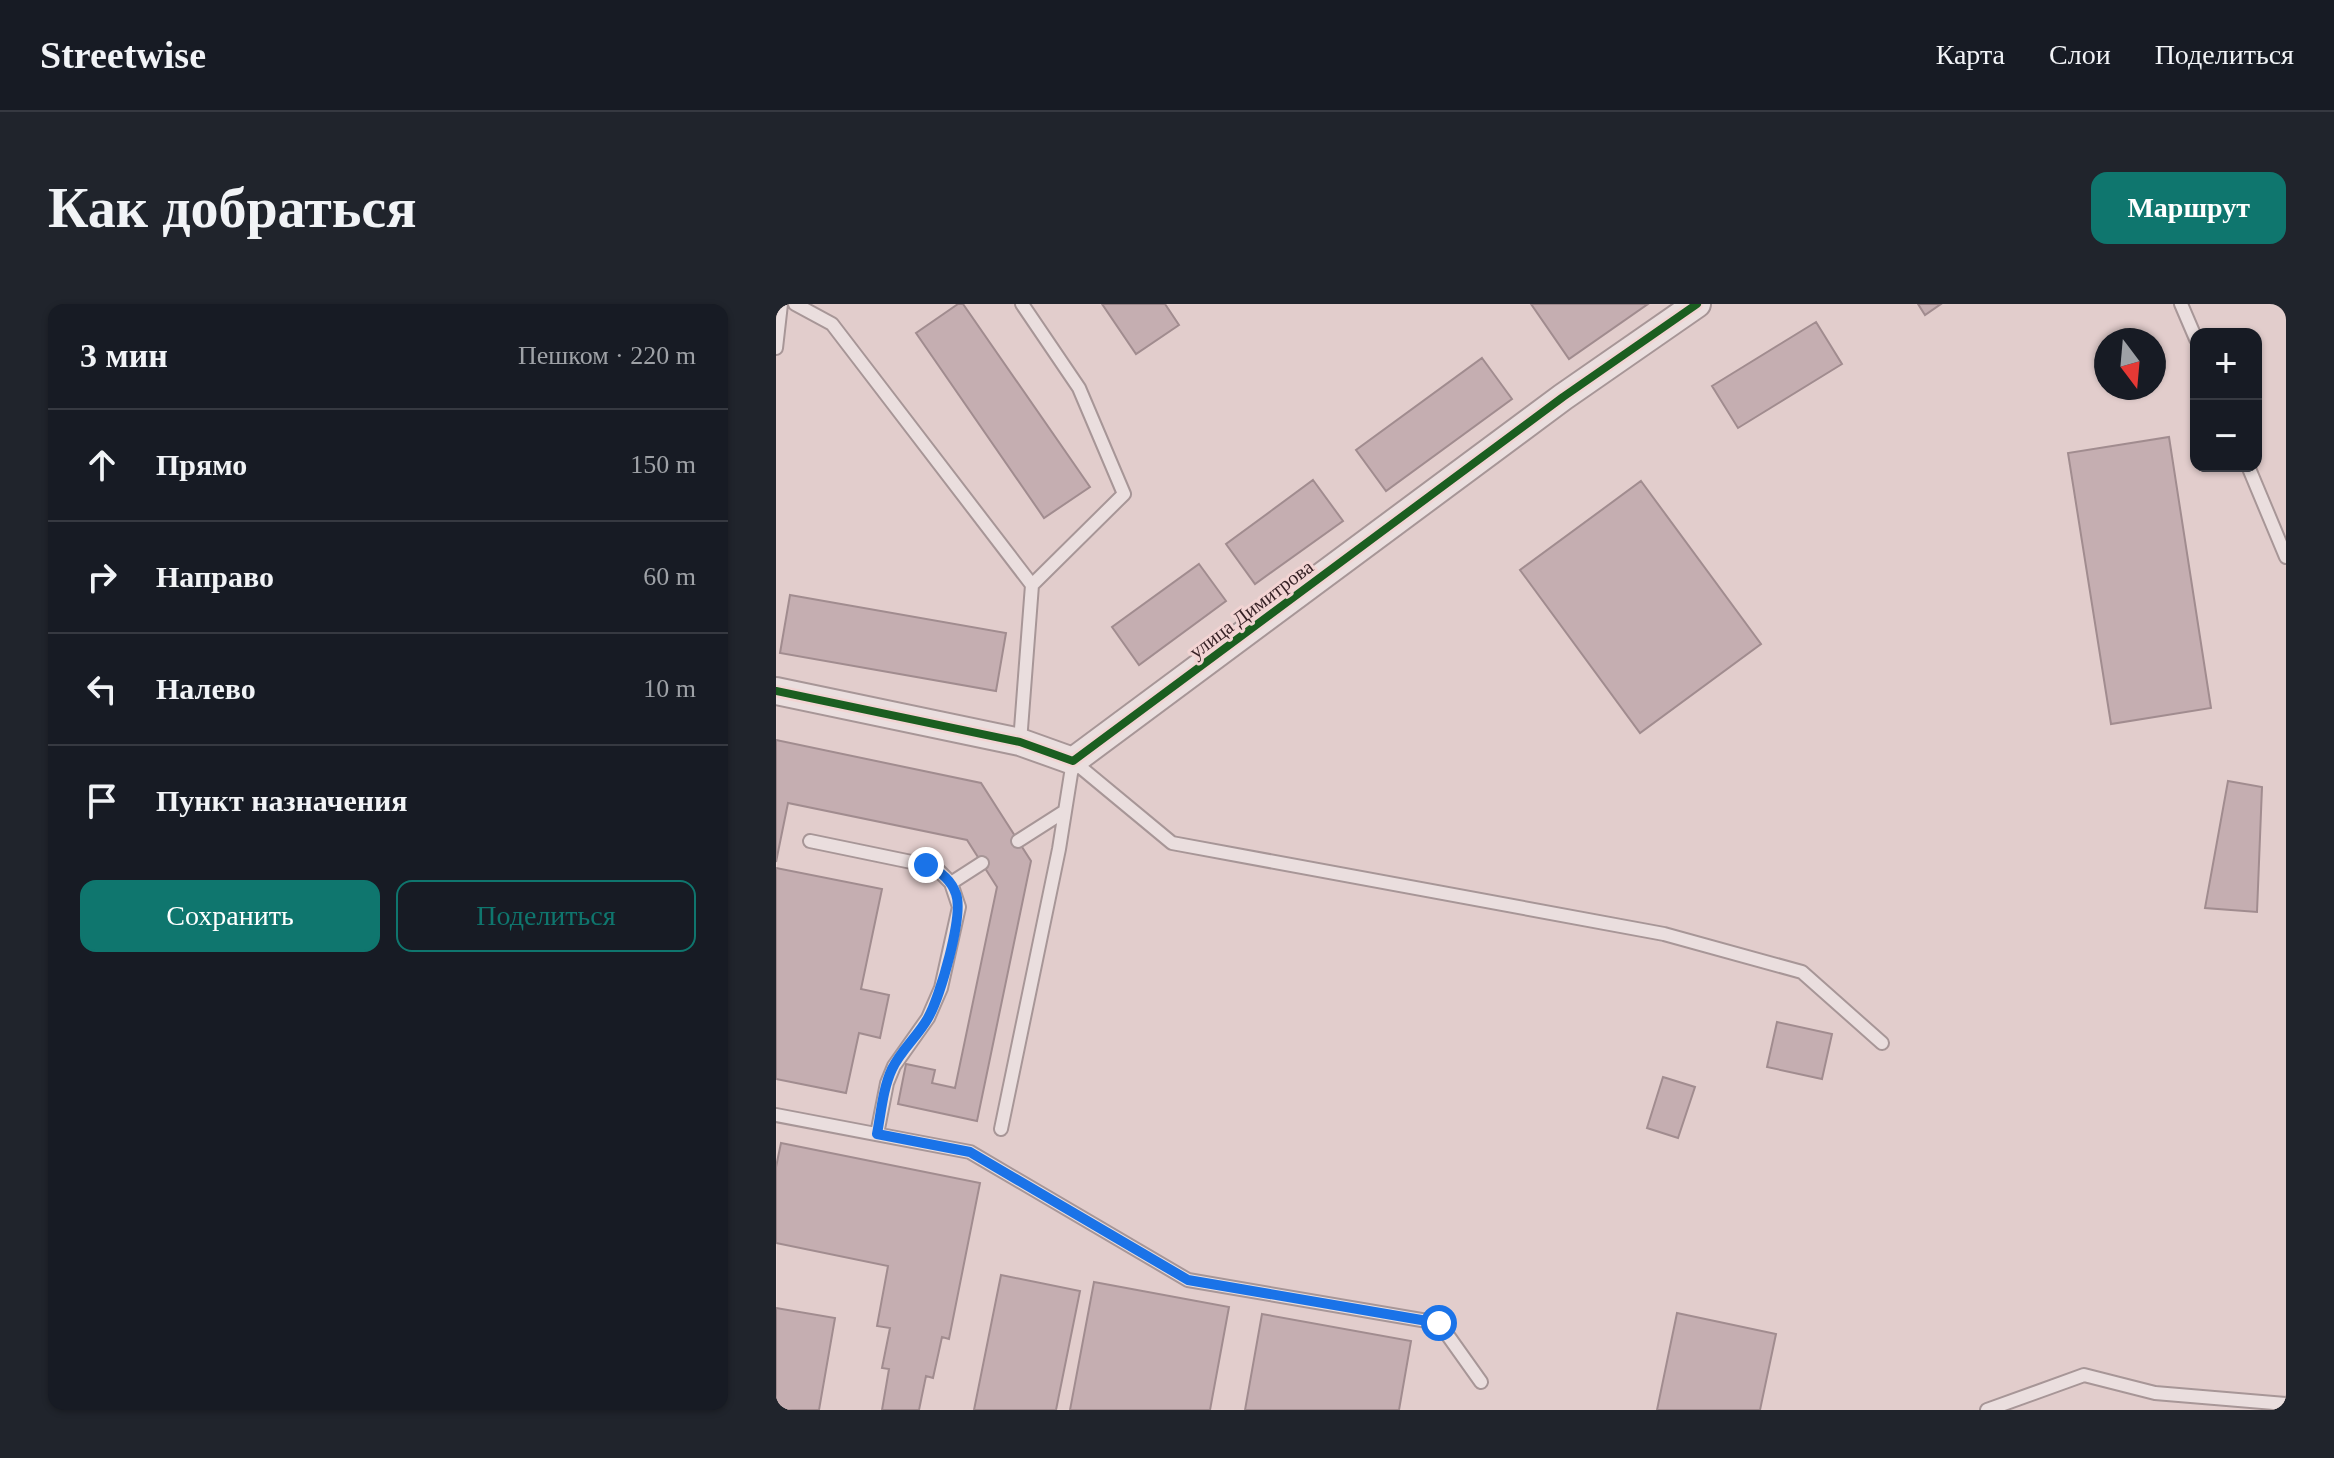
<!DOCTYPE html>
<html lang="ru">
<head>
<meta charset="utf-8">
<style>
	:root { --surface:#171b24; --page:#20242c; --text:#f1f3f6; --muted:#9ea1a6; --line:#363941; --accent:#0f766e }
	body { margin:0; font-family:Georgia,serif; background:var(--page); color:var(--text) }
	.controls { position:absolute; right:24px; top:24px; display:grid; overflow:hidden; border-radius:16px; box-shadow:0 2px 6px #0004 }
	.controls button { width:72px; height:72px; display:grid; place-items:center; padding:0; border:0; border-bottom:2px solid var(--line); background:var(--surface); color:var(--text); font:40px sans-serif }
	.compass { position:absolute; left:1318px; top:24px; width:72px; height:72px; border-radius:50%; background:var(--surface); box-shadow:0 2px 6px #0004; rotate:164deg }
	.stop { position:absolute; width:24px; height:24px; margin:-18px; border:6px solid #1a73e8; border-radius:50%; background:#fff }
	.stop.end { background:#1a73e8; border-color:#fff; box-shadow:0 2px 8px #0008 }
	.list { margin:0; padding:0; list-style:none }
	h2 { display:flex; justify-content:space-between; align-items:center; height:104px; margin:0; padding:0 32px; font-size:34px }
	h2 small { font-size:26px; font-weight:400; color:var(--muted) }
	.list li { display:grid; grid-template-columns:52px 1fr auto; gap:24px; align-items:center; box-sizing:border-box; height:112px; padding:0 32px; border-top:2px solid var(--line) }
	.list b { display:block; font-size:30px; white-space:nowrap }
	.list em { font-size:26px; font-style:normal; color:var(--muted) }
	.actions { display:flex; gap:16px; padding:24px 32px }
	.actions a { flex:1; padding:18px 0; border:2px solid var(--accent); border-radius:16px; text-align:center; font-size:28px; color:var(--accent) }
	.actions .main { background:var(--accent); color:#fff }
	.icon { flex:none; width:44px; height:44px; fill:none; stroke:currentColor; stroke-width:2; stroke-linecap:round; stroke-linejoin:round }
	.map { position:relative; flex:none; width:1510px; height:1106px; overflow:hidden; border-radius:16px }
	header { display:flex; align-items:center; gap:48px; box-sizing:border-box; height:112px; padding:0 40px; background:var(--surface); border-bottom:2px solid var(--line) }
	header strong { font-size:38px }
	nav { display:flex; gap:44px; margin-inline-start:auto; font-size:28px }
	.intro { display:flex; align-items:center; justify-content:space-between; box-sizing:border-box; height:192px; padding:0 48px }
	h1 { margin:0; font-size:56px }
	.button { padding:20px 36px; border-radius:16px; background:var(--accent); color:#fff; font-size:28px; font-weight:700 }
	main { display:flex; gap:48px; padding:0 48px }
	aside { flex:1; background:var(--surface); border-radius:16px; box-shadow:0 2px 6px #0004 }
	.map>svg:first-child { display:block }
	.building { fill:#c5aeb1; stroke:#a18c8f; stroke-width:2 }
	.lines { fill:none; stroke-linecap:round; stroke-linejoin:round }
	.lane-casing { stroke:#a79697; stroke-width:16 }
	.street-casing { stroke:#a79697; stroke-width:30 }
	.lane { stroke:#eadede; stroke-width:12 }
	.street { stroke:#eadede; stroke-width:26 }
	.cycleway-casing { stroke:#f2d4d3; stroke-width:13 }
	.cycleway { stroke:#1b5e20; stroke-width:8 }
	.route { stroke:#1a73e8; stroke-width:10 }
	.labels { text-anchor:middle; dominant-baseline:central; stroke-width:6; stroke-linejoin:round; paint-order:stroke }
	.street-label { font-size:20px; fill:#341f23; stroke:#f2d4d3 }
</style>
</head>
<body>
<header>
<strong>Streetwise</strong>
<nav><a>Карта</a><a>Слои</a><a>Поделиться</a></nav>
</header>
<div class="intro"><h1>Как добраться</h1><a class="button">Маршрут</a></div>
<main>
<aside>
<h2>3 мин<small>Пешком · 220 m</small></h2>
<ul class="list">
<li><svg class="icon" aria-label="ahead" viewBox="0 0 24 24"><path d="M12 20V5M6 11l6-6 6 6"/></svg><div><b>Прямо</b></div><em>150 m</em></li>
<li><svg class="icon" aria-label="right" viewBox="0 0 24 24"><path d="M7 20v-9h11M14 6l5 5-5 5"/></svg><div><b>Направо</b></div><em>60 m</em></li>
<li><svg class="icon" aria-label="left" viewBox="0 0 24 24"><path d="M17 20v-9H6M10 6l-5 5 5 5"/></svg><div><b>Налево</b></div><em>10 m</em></li>
<li><svg class="icon" aria-label="arrive" viewBox="0 0 24 24"><path d="M6 21V4h12l-3 4 3 4H6"/></svg><div><b>Пункт назначения</b></div></li>
</ul>
<div class="actions"><a class="main">Сохранить</a><a>Поделиться</a></div>
</aside>
<div class="map">
<svg width="1510" height="1106" viewBox="0 0 1510 1106">
	<rect width="100%" height="100%" fill="#e2cdcc"/>
	<!-- building -->
	<path class="building" d="M182,0H187L314,183L268,214L140,29Z
		M326,0H389L403,21L360,50Z
		M755,0H872L793,55Z
		M1142,0H1165L1149,11Z
		M1040,18L1066,60L962,124L936,82Z
		M706,54L736,95L610,187L580,146Z
		M1393,133L1435,404L1335,420L1292,149Z
		M537,176L567,217L479,280L450,240Z
		M865,177L985,340L864,429L744,266Z
		M423,260L450,297L363,361L336,323Z
		M14,291L230,329L220,387L4,349Z
		M0,436L205,479L255,557L201,817L122,800L130,760L159,766L156,779L179,784L221,583L191,536L12,499L0,558Z
		M1452,477L1486,483L1481,608L1429,604Z
		M0,564L106,585L85,685L113,691L104,734L83,729L70,789L0,775Z
		M1001,718L1056,730L1046,775L991,763Z
		M887,773L919,783L902,834L871,824Z
		M5,839L204,879L173,1035L166,1033L157,1074L150,1072L143,1106H106L113,1065L106,1064L114,1024L101,1022L112,962L0,939V863Z
		M225,971L304,987L280,1106H198Z
		M318,978L453,1003L434,1106H294Z
		M0,1004L59,1014L43,1106H0Z
		M901,1009L1000,1030L984,1106H881Z
		M486,1010L635,1037L623,1106H469Z"/>
	<g class="lines">
		<defs>
			<path id="lane" d="M19,0L56,20L256,281L244,438
				M246,0L303,84L348,190L256,281
				M1405,0L1420,35
				M0,44L5,0
				M1472,162L1510,253
				M297,457L396,539L888,630L1026,668L1106,739
				M34,537L150,561L162,566L175,579L183,603L165,684L152,714L118,762L111,779L101,830
				M242,537L289,507
				M175,579L206,559
				M0,811L194,848L412,976L663,1019L705,1078
				M225,825L283,545L297,457
				M1211,1106L1308,1071L1379,1089L1510,1100"/>
			<path id="street" d="M0,387L244,438L297,457L787,93L921,0"/>
		</defs>
		<!-- lane casing -->
		<use href="#lane" class="lane-casing"/>
		<!-- street casing -->
		<use href="#street" class="street-casing"/>
		<!-- lane -->
		<use href="#lane" class="lane"/>
		<!-- street -->
		<use href="#street" class="street"/>
		<defs>
			<path id="cycleway" d="M0,387L244,438L297,457L787,93L921,0"/>
		</defs>
		<!-- cycleway casing -->
		<use href="#cycleway" class="cycleway-casing"/>
		<!-- cycleway -->
		<use href="#cycleway" class="cycleway"/>
	</g>
	<g class="lines">
		<!-- route -->
		<path class="route" d="M150,561C164,567 175,575 180,590C188,611 164,693 152,714C142,732 125,746 116,765C107,784 105,809 101,830L194,848L412,976L663,1019"/>
	</g>
	<g class="labels">
		<!-- street labels -->
		<g class="street-label">
			<text transform="translate(475 305) rotate(-37)">улица Димитрова</text>
		</g>
	</g>
</svg>
<div class="controls">
<button>+</button>
<button>−</button>
</div>
<svg class="compass" viewBox="-18 -18 36 36"><path d="M0-13l5 13h-10z" fill="#e53935"/><path d="M0 13l5-13h-10z" fill="#9ea1a6"/></svg>
<div class="stop" style="left:663px;top:1019px"></div>
<div class="stop end" style="left:150px;top:561px"></div>
</div>
</main>
</body>
</html>
